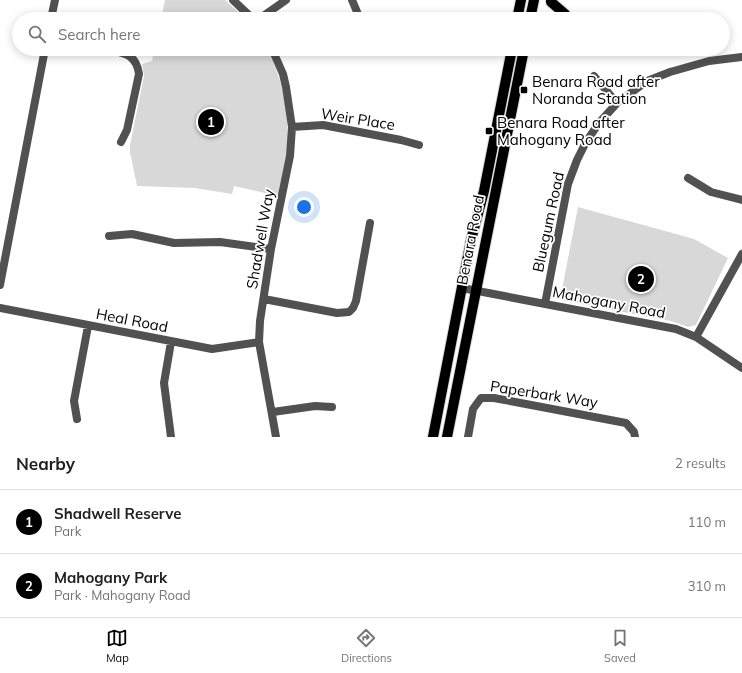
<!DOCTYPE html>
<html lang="en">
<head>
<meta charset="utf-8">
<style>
	:root { --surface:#fff; --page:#f6f6f6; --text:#202124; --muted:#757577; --line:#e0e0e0; --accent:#000 }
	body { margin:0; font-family:Mulish,sans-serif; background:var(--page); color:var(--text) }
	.you { position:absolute; left:304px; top:207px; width:14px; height:14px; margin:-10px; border:3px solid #fff; border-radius:50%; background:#1a73e8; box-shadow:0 0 0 6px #1a73e833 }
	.badge { display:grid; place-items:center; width:26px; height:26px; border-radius:50%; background:var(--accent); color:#fff; font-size:13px; font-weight:700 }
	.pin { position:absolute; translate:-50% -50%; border:2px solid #fff; box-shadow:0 1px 4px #0006 }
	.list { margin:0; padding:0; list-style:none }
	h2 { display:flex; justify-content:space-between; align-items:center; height:52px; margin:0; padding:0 16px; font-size:17px }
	h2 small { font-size:13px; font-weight:400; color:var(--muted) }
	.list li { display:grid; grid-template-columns:26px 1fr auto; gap:12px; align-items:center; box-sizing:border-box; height:64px; padding:0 16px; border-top:1px solid var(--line) }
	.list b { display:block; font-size:15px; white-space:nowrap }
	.list p { margin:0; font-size:13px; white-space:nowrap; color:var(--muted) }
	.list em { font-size:13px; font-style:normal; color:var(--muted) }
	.icon { flex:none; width:22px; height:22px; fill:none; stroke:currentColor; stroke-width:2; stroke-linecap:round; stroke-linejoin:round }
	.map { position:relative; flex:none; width:742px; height:437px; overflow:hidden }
	.search { position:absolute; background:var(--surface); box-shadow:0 2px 10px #0003; left:12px; right:12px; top:12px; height:44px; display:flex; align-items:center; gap:10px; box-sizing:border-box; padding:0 14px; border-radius:22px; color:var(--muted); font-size:15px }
	.sheet { height:180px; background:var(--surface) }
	nav { display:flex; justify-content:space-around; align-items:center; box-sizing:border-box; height:56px; border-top:1px solid var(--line); background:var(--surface); font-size:11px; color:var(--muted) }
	nav a { display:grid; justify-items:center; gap:2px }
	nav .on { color:var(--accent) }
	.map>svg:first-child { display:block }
	.green { fill:#d8d8d8 }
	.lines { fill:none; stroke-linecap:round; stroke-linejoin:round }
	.primary-casing { stroke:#dbdbdb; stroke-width:12 }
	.minor { stroke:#515151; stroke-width:8 }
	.primary { stroke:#000; stroke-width:10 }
	.poi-dot { fill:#000; stroke:#fff; stroke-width:1.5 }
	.labels { text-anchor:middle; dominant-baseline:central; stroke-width:3.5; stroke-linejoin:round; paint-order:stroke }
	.poi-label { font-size:15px; fill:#000; stroke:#fff; text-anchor:start }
	.street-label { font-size:15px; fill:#000; stroke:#fff }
</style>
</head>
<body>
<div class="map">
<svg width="742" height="437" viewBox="0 0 742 437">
	<rect width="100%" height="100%" fill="#fff"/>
	<!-- green -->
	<path class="green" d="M165,0H225L246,19H161Z
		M154,49H267C284,81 291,120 286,157C284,170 281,183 278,196L234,186L232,194L195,188L137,186L130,152V145L144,76L142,64L152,61Z
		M578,207L694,239L728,258L696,325L688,327L671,321L560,300Z"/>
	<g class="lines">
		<defs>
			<path id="primary" d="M551,0V2L565,14
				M517,19L521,0
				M530,19L534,0
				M433,437L471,240L484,191L512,49
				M447,437L524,49"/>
		</defs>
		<!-- primary casing -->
		<use href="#primary" class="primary-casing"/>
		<!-- minor -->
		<path class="minor" d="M233,0L253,19
			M352,0L360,19
			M51,19L55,0
			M259,19L286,0
			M106,49C123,53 136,53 139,74L127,130L121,142
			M272,49L283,74L286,87L292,127L290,156L271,249L260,321L259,342L276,437
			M594,76L617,103
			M292,127L323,125L401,140L419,145
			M688,178L711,192L742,200
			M109,236L132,234L174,243L220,242L271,249
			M0,285L45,49
			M462,288L676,329L696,337L742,368
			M264,299L337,313L349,312L353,308L356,301L370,223
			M545,304L568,184L577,160L586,142L599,123L617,103L647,81L670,72L709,61L742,57
			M0,308L212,349L259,342
			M696,337L742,254
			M273,412L315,406L332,407
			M77,419L74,401L88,326
			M171,437L164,383L171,342
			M468,437L473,409L481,398H494L626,423L634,432L635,437"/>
		<!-- primary -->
		<use href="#primary" class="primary"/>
	</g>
	<!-- markers -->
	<g class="poi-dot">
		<rect x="520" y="86" width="8" height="8" rx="2"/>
		<rect x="485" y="127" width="8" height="8" rx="2"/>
	</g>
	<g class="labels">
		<!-- poi labels -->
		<g class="poi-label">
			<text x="532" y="81">Benara Road after<tspan x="532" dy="17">Noranda Station</tspan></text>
			<text x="497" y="122">Benara Road after<tspan x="497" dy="17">Mahogany Road</tspan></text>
		</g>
		<!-- street labels -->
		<g class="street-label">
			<text transform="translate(358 119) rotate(9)">Weir Place</text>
			<text transform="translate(548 222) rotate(-78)">Bluegum Road</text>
			<text transform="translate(260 239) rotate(-80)">Shadwell Way</text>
			<text transform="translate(470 240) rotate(-79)">Benara Road</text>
			<text transform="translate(609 302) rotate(11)">Mahogany Road</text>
			<text transform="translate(132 320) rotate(11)">Heal Road</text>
			<text transform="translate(544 394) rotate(9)">Paperbark Way</text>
		</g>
	</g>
</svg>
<div class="you"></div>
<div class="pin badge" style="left:211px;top:122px">1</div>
<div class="pin badge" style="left:641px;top:279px">2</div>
<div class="search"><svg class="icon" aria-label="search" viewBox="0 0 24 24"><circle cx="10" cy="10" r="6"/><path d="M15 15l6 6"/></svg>Search here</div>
</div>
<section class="sheet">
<h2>Nearby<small>2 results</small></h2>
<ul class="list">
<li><span class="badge">1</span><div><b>Shadwell Reserve</b><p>Park</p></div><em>110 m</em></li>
<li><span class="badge">2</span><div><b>Mahogany Park</b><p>Park · Mahogany Road</p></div><em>310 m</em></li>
</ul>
</section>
<nav>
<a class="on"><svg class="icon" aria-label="map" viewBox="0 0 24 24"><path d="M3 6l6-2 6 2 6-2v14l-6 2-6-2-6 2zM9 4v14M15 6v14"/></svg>Map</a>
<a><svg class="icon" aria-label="directions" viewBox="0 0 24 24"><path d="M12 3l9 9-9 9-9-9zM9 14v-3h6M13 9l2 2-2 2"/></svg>Directions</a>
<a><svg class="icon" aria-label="saved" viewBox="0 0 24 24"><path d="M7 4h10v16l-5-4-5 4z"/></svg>Saved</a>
</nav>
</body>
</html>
